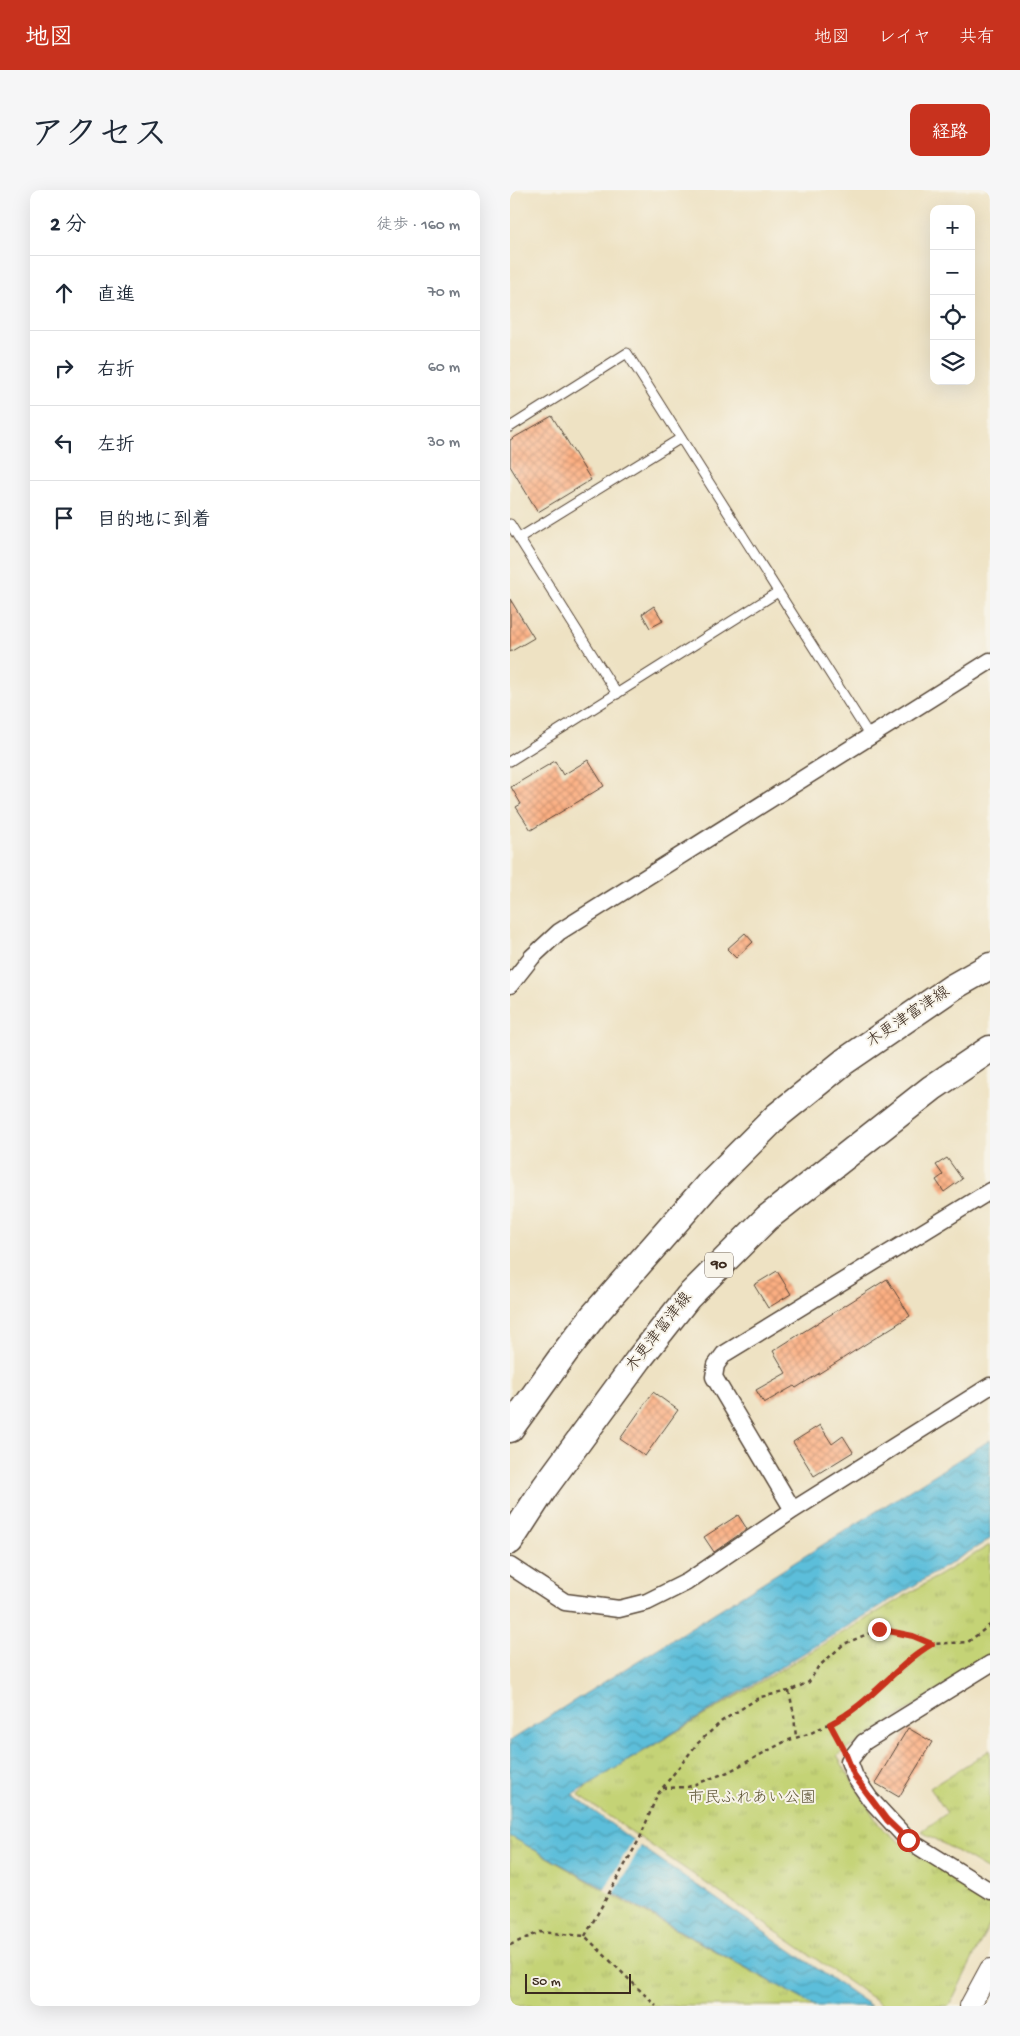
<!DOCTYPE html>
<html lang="ja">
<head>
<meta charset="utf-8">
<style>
	:root { --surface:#fff; --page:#f6f6f7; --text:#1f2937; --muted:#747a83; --line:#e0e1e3; --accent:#c8321e }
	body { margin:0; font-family:"Gochi Hand","Klee One",sans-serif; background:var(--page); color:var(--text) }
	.controls { position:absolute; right:15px; top:15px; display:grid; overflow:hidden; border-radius:10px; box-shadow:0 5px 20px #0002 }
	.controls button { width:45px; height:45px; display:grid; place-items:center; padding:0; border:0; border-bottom:1px solid var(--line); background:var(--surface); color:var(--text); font:25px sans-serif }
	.scale { position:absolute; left:15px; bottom:12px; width:106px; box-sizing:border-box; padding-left:5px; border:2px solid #3b2a1e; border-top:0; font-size:14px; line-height:18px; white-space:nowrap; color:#3b2a1e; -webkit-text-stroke:4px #f7f3e8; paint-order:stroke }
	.stop { position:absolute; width:15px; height:15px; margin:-11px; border:4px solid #c8321e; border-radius:50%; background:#fff }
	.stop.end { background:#c8321e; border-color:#fff; box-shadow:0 1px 5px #0008 }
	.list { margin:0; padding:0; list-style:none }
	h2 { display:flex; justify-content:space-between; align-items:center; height:65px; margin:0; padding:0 20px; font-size:21px }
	h2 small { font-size:16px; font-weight:400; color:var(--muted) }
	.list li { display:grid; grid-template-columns:32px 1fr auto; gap:15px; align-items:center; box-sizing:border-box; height:75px; padding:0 20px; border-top:1px solid var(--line) }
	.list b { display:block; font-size:19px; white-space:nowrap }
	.list em { font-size:16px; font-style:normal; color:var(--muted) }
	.icon { flex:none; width:28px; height:28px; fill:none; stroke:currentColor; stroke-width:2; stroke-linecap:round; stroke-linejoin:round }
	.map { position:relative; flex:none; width:480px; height:1816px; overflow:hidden; border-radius:10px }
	header { display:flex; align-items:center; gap:30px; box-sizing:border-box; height:70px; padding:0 25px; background:var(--accent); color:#fff }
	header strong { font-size:24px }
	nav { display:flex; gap:28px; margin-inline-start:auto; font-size:18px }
	.intro { display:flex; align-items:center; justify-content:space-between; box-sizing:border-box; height:120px; padding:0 30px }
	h1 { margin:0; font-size:35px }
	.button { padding:12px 22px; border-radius:10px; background:var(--accent); color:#fff; font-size:18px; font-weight:700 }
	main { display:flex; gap:30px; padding:0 30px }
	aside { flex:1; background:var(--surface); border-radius:10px; box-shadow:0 5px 20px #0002 }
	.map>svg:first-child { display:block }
	.grass { fill:url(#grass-tufts); stroke:#807e4a }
	.water { fill:url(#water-waves); stroke:#4c747c }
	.pier { fill:#eee2c3 }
	.building { fill:url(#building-cross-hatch) }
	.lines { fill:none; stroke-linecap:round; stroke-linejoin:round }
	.service-casing { stroke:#564637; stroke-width:11 }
	.minor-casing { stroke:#564637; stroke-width:19 }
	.tertiary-casing { stroke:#564637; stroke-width:22 }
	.primary-casing { stroke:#564637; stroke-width:29 }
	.path { stroke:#564637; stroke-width:2.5; stroke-dasharray:4 4; stroke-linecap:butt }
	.service { stroke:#fff; stroke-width:9 }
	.minor { stroke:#fff; stroke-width:16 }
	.tertiary { stroke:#fff; stroke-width:20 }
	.primary { stroke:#fff; stroke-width:26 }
	.route { stroke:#c8321e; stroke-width:6 }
	.labels { text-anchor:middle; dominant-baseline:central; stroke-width:4; stroke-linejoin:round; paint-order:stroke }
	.shield { fill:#f7f3e8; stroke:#73665b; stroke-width:1 }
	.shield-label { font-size:15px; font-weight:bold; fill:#3b2a1e }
	.street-label { font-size:16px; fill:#3b2a1e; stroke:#f7f3e8 }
	.park-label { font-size:16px; fill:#5d5434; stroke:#f7f3e8 }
</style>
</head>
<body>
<header>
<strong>地図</strong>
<nav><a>地図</a><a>レイヤ</a><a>共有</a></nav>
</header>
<div class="intro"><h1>アクセス</h1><a class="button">経路</a></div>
<main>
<aside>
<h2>2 分<small>徒歩 · 160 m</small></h2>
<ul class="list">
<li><svg class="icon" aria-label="ahead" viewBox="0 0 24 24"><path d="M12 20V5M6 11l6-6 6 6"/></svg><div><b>直進</b></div><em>70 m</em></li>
<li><svg class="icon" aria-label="right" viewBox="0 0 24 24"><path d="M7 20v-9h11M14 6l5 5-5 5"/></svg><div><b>右折</b></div><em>60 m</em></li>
<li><svg class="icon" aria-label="left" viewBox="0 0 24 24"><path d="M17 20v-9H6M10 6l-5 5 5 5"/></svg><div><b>左折</b></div><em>30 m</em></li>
<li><svg class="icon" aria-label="arrive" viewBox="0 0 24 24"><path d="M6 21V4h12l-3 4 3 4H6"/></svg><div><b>目的地に到着</b></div></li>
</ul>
</aside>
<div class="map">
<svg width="480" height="1816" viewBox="0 0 480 1816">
	<defs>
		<pattern id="grass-tufts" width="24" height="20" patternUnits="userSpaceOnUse" patternTransform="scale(1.25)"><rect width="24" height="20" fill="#c4d376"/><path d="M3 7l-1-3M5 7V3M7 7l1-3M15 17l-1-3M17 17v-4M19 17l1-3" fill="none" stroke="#a9b566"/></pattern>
		<pattern id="water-waves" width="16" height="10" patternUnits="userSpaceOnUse" patternTransform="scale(1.25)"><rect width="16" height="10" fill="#5cbeda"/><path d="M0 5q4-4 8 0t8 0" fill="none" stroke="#4d9bb0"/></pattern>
		<pattern id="building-cross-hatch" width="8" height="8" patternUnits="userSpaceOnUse" patternTransform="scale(1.25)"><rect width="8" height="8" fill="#fcaf82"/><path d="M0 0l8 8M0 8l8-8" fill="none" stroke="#cd8f6a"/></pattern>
	</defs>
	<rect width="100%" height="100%" fill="#f7f3e8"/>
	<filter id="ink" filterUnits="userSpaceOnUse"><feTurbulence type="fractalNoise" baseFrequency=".02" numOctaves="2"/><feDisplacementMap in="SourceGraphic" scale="10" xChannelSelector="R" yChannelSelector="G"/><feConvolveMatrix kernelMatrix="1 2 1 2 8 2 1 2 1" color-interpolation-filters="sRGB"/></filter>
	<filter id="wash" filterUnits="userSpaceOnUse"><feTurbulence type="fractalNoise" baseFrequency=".0096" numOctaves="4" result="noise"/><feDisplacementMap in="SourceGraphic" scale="20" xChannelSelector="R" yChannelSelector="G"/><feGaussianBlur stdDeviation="1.12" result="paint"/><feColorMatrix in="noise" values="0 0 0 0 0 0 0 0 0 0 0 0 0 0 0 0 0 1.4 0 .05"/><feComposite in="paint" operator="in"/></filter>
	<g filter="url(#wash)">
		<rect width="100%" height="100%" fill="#eee2c3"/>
		<!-- grass -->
		<path class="grass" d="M480,1355V1466L327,1566L371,1638L395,1656L480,1707V1734L439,1816H374L68,1605L84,1591Z
			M480,1560V1681L412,1641L437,1623L420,1598Z
			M0,1646L108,1708L305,1816H0Z"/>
		<!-- water -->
		<path class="water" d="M480,1250V1349L62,1605L136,1660L361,1816H305L0,1646V1551Z"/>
		<!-- pier -->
		<path class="pier" d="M124,1648L132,1654L103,1706L94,1701Z"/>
		<g id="blocks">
			<!-- building -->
			<path class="building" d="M42,226L81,290L28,322L0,276V250Z
				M0,409L24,448L0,462Z
				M144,416L153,431L140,438L132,424Z
				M78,570L94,596L21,640L6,617L11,614L1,597L45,571L53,585Z
				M235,743L243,752L226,768L217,759Z
				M437,968L452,989L434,1002L426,990L433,985L426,975Z
				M267,1081L281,1104L258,1118L244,1095Z
				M377,1089L400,1126L286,1198L284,1196L254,1213L246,1200L276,1183L263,1161Z
				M143,1202L168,1220L135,1266L110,1249Z
				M310,1235L322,1254L333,1246L343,1262L304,1286L283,1252Z
				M228,1325L237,1339L204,1362L194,1347Z
				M398,1538L422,1552L389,1607L365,1593Z"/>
		</g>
	</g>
	<g filter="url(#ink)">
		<use href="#blocks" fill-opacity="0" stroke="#564637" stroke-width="1"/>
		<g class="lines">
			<defs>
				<path id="service" d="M0,237L117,163L359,545
					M0,334L107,504
					M9,348L171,248
					M0,571L268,402"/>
				<path id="minor" d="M0,795L22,767L49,742L480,471
					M283,1320L204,1187L206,1175L214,1164L480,1001
					M0,1376L55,1412L109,1419L137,1412L177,1392L283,1320L480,1196
					M480,1474L354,1552L339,1571L345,1587L360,1609L398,1650L480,1701"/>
				<path id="tertiary" d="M460,1816L480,1779"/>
				<path id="primary" d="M0,1239L56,1161L84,1125L198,995L268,925L335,871L443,797L480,776
					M0,1351L35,1297L129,1169L178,1107L257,1028L422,898L480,859"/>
			</defs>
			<!-- service casing -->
			<use href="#service" class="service-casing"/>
			<!-- minor casing -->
			<use href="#minor" class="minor-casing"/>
			<!-- tertiary casing -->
			<use href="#tertiary" class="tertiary-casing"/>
			<!-- primary casing -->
			<use href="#primary" class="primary-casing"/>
			<!-- path -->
			<path class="path" d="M279,1501L284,1525L286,1548
				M319,1534L332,1556
				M153,1598L178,1597L218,1582L276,1551L301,1543L324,1531L350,1515L410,1461L422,1454
				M75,1746L130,1648L147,1605L187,1554L212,1531L250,1507L279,1501L299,1492L308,1477L334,1454L369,1439L403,1446L422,1454L458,1452L480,1435
				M0,1755L30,1742L75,1746L146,1816"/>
			<!-- service -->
			<use href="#service" class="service"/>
			<!-- minor -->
			<use href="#minor" class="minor"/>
			<!-- tertiary -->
			<use href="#tertiary" class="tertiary"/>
			<!-- primary -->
			<use href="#primary" class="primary"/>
		</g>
	</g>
	<g class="lines" filter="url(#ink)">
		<!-- route -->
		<path class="route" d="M369,1439L403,1446L422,1454C385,1476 359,1515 320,1534L334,1560L345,1587L377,1630L398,1650"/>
	</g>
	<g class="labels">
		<!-- shield labels -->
		<rect class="shield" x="195" y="1062.5" width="28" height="25" rx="4"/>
		<g class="shield-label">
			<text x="209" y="1075">90</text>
		</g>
		<!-- street labels -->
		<g class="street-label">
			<text transform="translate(399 828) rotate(-34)">木更津富津線</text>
			<text transform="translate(150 1143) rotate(-52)">木更津富津線</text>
		</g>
		<!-- park labels -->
		<g class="park-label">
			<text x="242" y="1609">市民ふれあい公園</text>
		</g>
	</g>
</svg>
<div class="controls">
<button>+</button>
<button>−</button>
<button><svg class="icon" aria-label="locate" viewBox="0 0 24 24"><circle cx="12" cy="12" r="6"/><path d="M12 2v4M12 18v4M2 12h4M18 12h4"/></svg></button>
<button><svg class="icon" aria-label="layers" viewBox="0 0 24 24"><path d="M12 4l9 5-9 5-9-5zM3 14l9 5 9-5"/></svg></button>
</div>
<div class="scale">50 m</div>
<div class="stop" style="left:398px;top:1650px"></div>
<div class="stop end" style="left:369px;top:1439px"></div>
</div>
</main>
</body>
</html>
